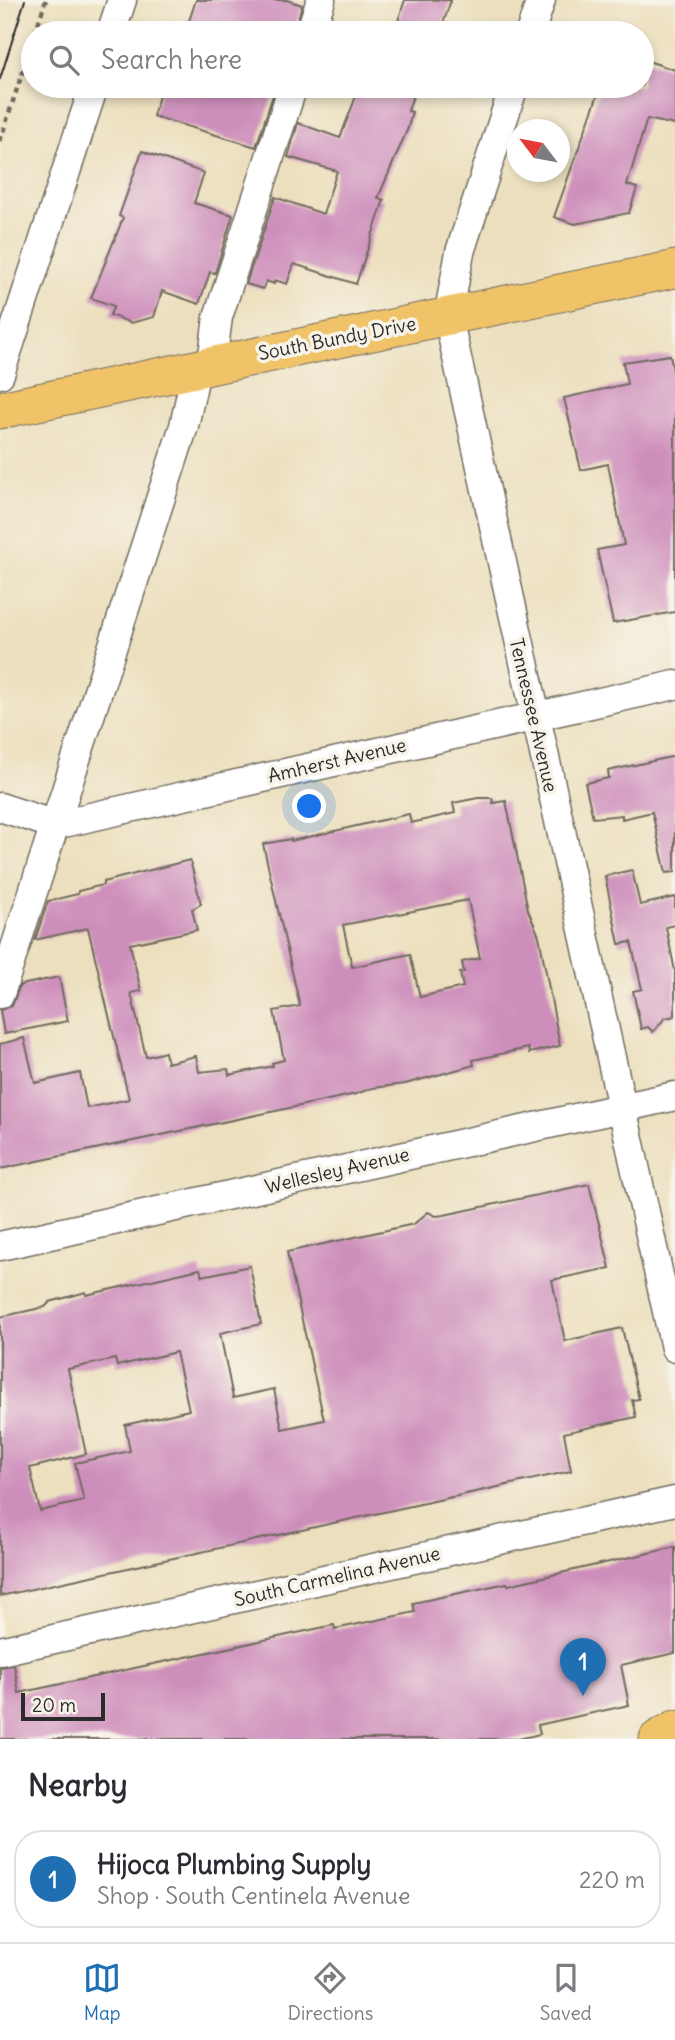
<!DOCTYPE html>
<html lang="en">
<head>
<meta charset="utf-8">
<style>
	:root { --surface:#fff; --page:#f7f7f7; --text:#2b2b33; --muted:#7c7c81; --line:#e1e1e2; --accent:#1f6fb2 }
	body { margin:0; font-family:Delius,sans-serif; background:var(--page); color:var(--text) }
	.compass { position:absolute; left:507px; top:119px; width:63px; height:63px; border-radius:50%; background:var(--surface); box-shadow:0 4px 10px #0003; rotate:302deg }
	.scale { position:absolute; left:21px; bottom:18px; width:84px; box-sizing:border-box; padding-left:7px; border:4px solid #2b2b2b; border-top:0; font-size:19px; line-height:24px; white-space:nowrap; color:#2b2b2b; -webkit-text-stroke:5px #f7f3e8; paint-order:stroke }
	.you { position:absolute; left:310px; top:807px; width:24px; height:24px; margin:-18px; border:5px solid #fff; border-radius:50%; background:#1a73e8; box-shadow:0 0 0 10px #1a73e833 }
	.badge { display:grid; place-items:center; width:46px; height:46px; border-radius:50%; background:var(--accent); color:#fff; font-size:23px; font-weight:700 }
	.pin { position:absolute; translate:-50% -58px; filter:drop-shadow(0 2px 4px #0008) }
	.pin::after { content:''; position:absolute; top:37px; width:24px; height:21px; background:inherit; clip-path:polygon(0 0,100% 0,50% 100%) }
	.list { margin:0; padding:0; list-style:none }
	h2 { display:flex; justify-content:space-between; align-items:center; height:91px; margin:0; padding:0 28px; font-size:30px }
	h2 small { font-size:23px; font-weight:400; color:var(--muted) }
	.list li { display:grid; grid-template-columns:46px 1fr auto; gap:21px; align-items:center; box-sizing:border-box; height:98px; margin:0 14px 14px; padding:0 14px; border:2px solid var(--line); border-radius:28px }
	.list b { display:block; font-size:26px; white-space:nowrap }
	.list p { margin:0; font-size:23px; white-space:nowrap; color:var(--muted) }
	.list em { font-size:23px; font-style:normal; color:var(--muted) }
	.icon { flex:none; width:38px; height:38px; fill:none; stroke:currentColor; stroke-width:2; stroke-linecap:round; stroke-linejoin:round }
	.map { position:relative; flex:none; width:675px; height:1739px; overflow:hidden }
	.search { position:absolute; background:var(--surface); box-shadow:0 4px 10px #0003; left:21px; right:21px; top:21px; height:77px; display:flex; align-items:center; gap:18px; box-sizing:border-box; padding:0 24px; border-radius:38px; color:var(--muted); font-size:26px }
	.sheet { height:203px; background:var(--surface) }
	nav { display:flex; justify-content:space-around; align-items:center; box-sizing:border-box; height:98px; border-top:2px solid var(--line); background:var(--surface); font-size:19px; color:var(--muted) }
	nav a { display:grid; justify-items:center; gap:4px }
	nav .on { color:var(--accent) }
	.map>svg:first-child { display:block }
	.building { fill:#ce8ebc; fill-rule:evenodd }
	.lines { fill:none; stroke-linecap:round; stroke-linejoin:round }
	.minor-casing { stroke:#6f6a5e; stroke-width:31 }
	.major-casing { stroke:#6f6a5e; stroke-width:39 }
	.path { stroke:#6f6a5e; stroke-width:4.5; stroke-dasharray:5 5; stroke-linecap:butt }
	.minor { stroke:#fff; stroke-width:28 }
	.major { stroke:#f1c369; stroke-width:37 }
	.tram { stroke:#2b2b2b; stroke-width:2 }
	.labels { text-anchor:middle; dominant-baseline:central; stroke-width:7; stroke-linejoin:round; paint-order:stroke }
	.street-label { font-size:19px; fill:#2b2b2b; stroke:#f7f3e8 }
</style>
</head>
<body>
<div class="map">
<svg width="675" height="1739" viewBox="0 0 675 1739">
	<rect width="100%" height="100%" fill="#f7f3e8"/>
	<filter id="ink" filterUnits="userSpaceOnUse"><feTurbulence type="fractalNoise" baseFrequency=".0143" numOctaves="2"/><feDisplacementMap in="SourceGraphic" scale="14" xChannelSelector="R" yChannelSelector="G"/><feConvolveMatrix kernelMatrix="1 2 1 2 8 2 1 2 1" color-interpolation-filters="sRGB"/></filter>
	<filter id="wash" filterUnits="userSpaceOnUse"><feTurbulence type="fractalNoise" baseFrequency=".00686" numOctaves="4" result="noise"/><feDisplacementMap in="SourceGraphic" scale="28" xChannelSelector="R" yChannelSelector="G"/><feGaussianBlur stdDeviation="1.57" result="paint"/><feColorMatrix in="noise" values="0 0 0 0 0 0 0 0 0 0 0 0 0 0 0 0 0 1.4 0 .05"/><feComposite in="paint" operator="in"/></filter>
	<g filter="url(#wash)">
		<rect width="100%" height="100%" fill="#ecdfbd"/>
		<g id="blocks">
			<!-- building -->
			<path class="building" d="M196,0H287L302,5L294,33H185Z
				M405,0H451L440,33H394Z
				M642,59L675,70V125L647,119L627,185L637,188L629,213L575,224L554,217L601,86H642Z
				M162,86H276L256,147L153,116Z
				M360,86H416L408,111L412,112L408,128L378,198L384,200L356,284L294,264L287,284L275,280L274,284L266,281L263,289L246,284L275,197L323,214L337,171L288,157L298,123L340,138Z
				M142,151L204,173L194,203L233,215L215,273L210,272L199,304L162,291L154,317L131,323L110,315L114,306L91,298L123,218L119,216Z
				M670,355L675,380V612L613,623L597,550L624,545L608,464L581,470L564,398L627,384L623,362Z
				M675,756V872L666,873L652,812L622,819V815L593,818L585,783L609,778L608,771Z
				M478,798H492L493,803L506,801L528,910L539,936L560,1046L529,1053L528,1048L473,1060L474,1065L405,1084L372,1088L356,1094L0,1169V1044L24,1038L35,1083L80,1073L87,1108L129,1099L88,928L35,940L48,901L78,894V891L103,885V882L190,860L201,904L192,909L197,930L130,944L141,991L131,993L146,1057L165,1052L167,1063L196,1056L199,1072L228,1069L229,1075L273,1066L272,1063L284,1060L274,1011L300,1006L263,844L291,839V841L409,814L411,823L455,813L453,803ZM468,900L480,958L462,962L464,972L460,973L463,987L420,997L410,954L352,967L343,925Z
				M632,870L640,905L675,897V925L666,927L675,971V1016L665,1018L653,1032L648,1027L641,1029L633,991L642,989L631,942L619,944L605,876Z
				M59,977L68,1021L4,1034L0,1010L12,1006L20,985Z
				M589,1184L610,1268L552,1280L565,1341L622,1328L639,1399L632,1400L636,1417L564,1433L571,1471L0,1596V1317L45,1307L50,1302L86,1292V1295L200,1269L202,1276L250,1266L261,1324L220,1333L233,1398L274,1389L282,1429L324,1420L287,1252L414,1224L428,1212L436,1216L444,1215ZM176,1352L189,1410L125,1425L130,1451L75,1463L84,1501L40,1511L30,1468L86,1454L68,1369L115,1359L117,1366Z
				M675,1547V1653L621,1665L629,1705L538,1725L540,1734L518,1739H0V1667L14,1665L19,1693L334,1625L335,1629L415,1612L413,1603L507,1583L508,1585Z"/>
		</g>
	</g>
	<g filter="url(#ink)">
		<use href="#blocks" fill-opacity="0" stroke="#6f6a5e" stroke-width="2"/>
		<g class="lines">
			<defs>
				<path id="minor" d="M111,33L122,0
					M310,33L321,0
					M530,33L541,0
					M514,86L460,252L448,317L675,1348
					M212,363L218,317L293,86
					M0,374L94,86
					M0,807L55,825L675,685
					M0,994L184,426L197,366
					M0,1246L675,1096
					M0,1651L675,1501"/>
				<path id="major" d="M0,410C225,361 450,317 675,269
					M658,1739L675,1729"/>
			</defs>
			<!-- minor casing -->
			<use href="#minor" class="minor-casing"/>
			<!-- major casing -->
			<use href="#major" class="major-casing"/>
			<!-- path -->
			<path class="path" d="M35,33L46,0
				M0,141L33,40"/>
			<!-- minor -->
			<use href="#minor" class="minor"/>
			<!-- major -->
			<use href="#major" class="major"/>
			<!-- tram -->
			<path class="tram" d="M0,79L25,0"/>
		</g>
	</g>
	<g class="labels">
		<!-- street labels -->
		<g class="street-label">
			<text transform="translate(337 338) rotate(-11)">South Bundy Drive</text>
			<text transform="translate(534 715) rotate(77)">Tennessee Avenue</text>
			<text transform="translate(337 760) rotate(-13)">Amherst Avenue</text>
			<text transform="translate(337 1170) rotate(-13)">Wellesley Avenue</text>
			<text transform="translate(337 1576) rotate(-13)">South Carmelina Avenue</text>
		</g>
	</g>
</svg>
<svg class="compass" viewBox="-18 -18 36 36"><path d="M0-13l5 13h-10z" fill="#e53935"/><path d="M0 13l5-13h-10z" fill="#7c7c81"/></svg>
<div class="scale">20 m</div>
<div class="you"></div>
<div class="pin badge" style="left:583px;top:1696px">1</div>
<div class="search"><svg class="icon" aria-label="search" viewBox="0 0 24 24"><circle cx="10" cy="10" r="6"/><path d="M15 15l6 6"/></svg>Search here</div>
</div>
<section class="sheet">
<h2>Nearby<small></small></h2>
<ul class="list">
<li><span class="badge">1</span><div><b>Hijoca Plumbing Supply</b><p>Shop · South Centinela Avenue</p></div><em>220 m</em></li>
</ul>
</section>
<nav>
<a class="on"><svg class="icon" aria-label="map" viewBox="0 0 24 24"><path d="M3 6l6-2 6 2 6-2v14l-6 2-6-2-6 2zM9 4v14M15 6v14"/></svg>Map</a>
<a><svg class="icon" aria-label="directions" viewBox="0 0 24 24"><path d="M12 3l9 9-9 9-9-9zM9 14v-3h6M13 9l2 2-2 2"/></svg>Directions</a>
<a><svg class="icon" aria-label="saved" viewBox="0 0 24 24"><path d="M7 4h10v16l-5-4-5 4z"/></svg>Saved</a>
</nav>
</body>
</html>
